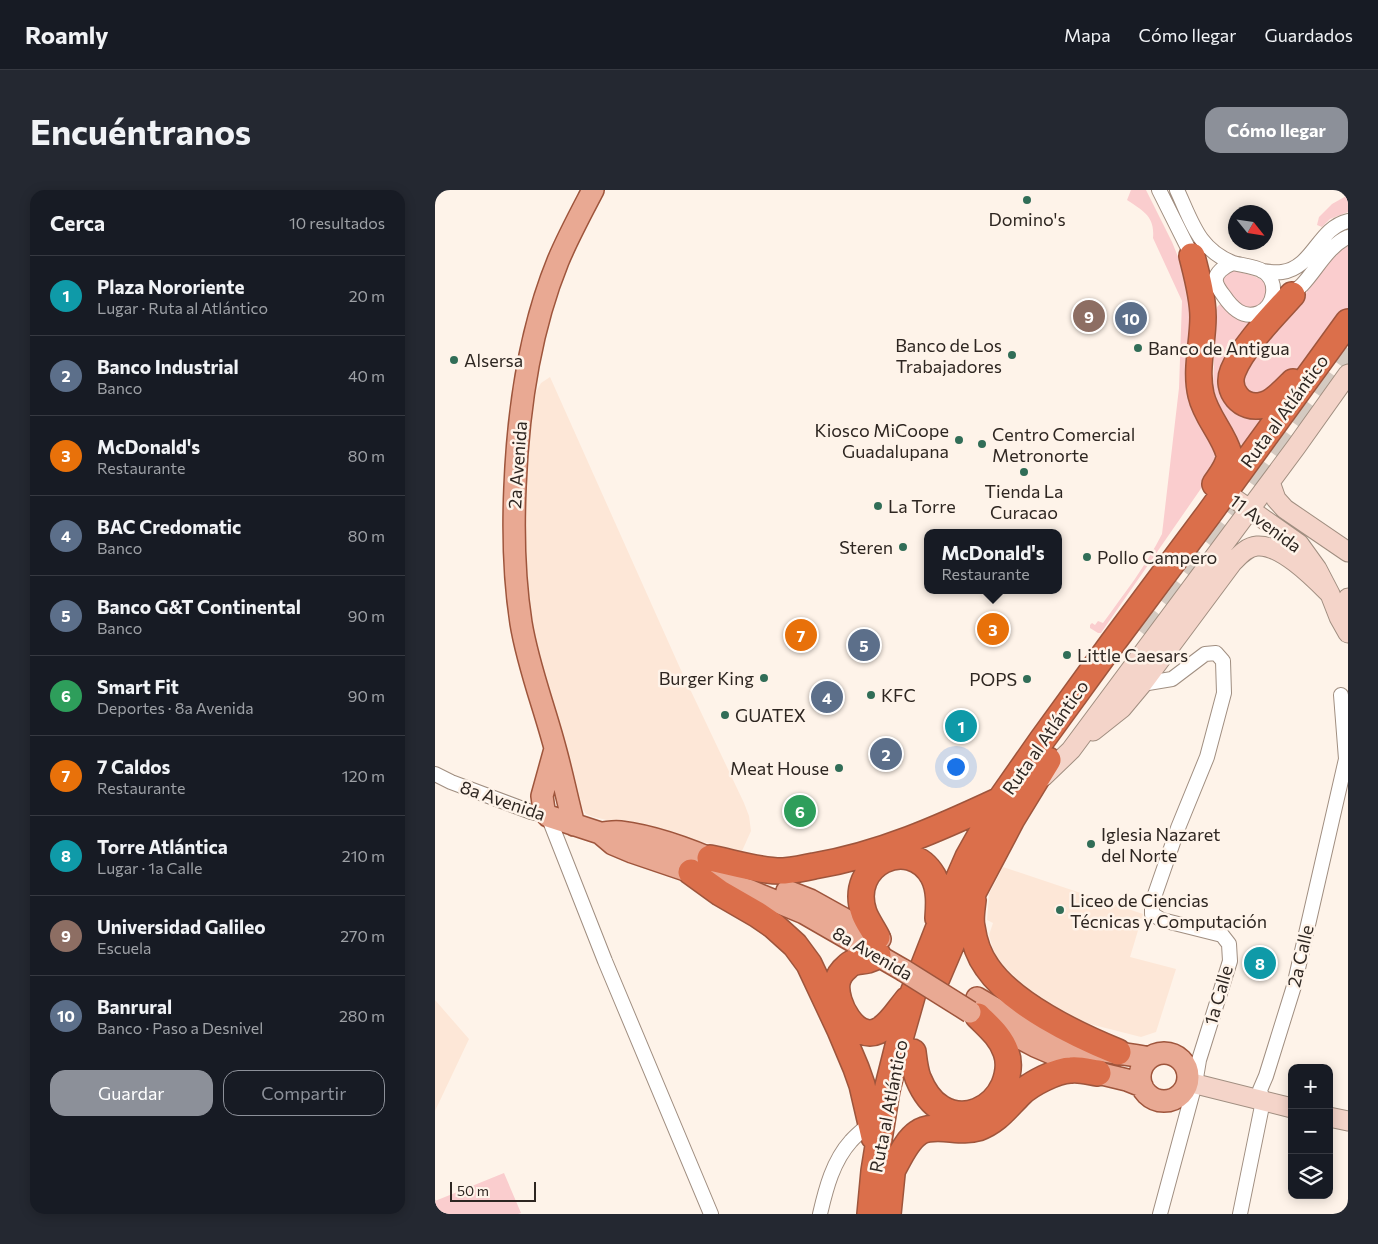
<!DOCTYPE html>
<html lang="es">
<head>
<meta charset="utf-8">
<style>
	:root { --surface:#171b24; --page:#242831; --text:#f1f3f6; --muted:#9ea1a6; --line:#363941; --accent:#8c9099 }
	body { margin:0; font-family:Commissioner,sans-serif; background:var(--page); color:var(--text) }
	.controls { position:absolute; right:15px; bottom:15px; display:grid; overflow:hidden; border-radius:10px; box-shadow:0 2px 12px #0003 }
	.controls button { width:45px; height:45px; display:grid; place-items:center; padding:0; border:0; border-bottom:1px solid var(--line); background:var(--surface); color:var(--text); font:25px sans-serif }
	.compass { position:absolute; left:793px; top:15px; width:45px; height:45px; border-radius:50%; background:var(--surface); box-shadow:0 2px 12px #0003; rotate:120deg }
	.scale { position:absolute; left:15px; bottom:12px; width:86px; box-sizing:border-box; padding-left:5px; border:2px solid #2e2621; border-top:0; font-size:14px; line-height:18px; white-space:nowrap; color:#2e2621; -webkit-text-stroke:4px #fef3e9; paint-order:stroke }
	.you { position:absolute; left:520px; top:576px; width:18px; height:18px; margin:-12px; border:4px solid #fff; border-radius:50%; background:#1a73e8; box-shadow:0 0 0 8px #1a73e833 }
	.badge { display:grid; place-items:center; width:32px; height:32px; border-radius:50%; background:var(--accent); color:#fff; font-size:16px; font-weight:700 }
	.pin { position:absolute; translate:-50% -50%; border:2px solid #fff; box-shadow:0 1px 5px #0006 }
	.popup { position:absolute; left:489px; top:339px; width:138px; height:65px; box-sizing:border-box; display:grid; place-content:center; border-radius:10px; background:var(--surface); filter:drop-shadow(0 1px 4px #0005); font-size:16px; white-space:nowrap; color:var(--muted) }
	.popup b { font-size:19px; color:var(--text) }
	.popup::after { content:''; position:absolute; left:50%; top:100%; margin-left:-10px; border:10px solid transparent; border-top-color:var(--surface) }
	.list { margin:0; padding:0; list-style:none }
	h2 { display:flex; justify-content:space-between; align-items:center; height:65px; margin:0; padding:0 20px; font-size:21px }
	h2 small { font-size:16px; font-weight:400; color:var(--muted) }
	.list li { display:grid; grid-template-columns:32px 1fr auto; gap:15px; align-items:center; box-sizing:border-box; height:80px; padding:0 20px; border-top:1px solid var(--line) }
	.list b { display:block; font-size:19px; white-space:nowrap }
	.list p { margin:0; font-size:16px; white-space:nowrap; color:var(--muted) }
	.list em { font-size:16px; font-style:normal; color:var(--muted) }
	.actions { display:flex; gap:10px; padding:15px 20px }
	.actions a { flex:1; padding:11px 0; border:1px solid var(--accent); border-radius:15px; text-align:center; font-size:18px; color:var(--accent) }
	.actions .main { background:var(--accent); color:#fff }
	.icon { flex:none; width:28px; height:28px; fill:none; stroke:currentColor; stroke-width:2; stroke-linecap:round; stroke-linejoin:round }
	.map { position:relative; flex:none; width:913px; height:1024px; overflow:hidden; border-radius:15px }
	header { display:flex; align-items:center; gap:30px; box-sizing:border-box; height:70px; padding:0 25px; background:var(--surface); border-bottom:1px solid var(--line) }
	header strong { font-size:24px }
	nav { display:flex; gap:28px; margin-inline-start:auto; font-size:18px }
	.intro { display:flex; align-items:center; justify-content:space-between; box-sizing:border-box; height:120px; padding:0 30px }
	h1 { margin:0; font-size:35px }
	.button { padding:12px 22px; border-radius:15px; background:var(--accent); color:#fff; font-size:18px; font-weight:700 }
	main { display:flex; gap:30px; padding:0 30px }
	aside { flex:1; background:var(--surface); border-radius:15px; box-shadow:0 2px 12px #0003 }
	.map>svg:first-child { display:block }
	.built { fill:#fde7d7 }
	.green { fill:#facdce }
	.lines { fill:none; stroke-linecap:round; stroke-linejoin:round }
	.highway-tunnel { stroke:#d4cac1; stroke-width:25; stroke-dasharray:25 12; stroke-linecap:butt }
	.street-casing { stroke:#a08e80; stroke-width:16 }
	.secondary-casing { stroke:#a08e80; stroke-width:21 }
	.primary-casing { stroke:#9e553c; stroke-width:24 }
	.highway-casing { stroke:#9e553c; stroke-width:28 }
	.street { stroke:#fff; stroke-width:14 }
	.secondary { stroke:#f4d4c9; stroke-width:19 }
	.primary { stroke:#e9a993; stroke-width:21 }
	.highway { stroke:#db6f4b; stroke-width:25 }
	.primary-bridge-casing { stroke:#9e553c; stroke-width:24; stroke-linecap:butt }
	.primary-bridge { stroke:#e9a993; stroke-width:21 }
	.poi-dot { fill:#316d57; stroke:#fef3e9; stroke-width:2 }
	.labels { text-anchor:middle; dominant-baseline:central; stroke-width:5; stroke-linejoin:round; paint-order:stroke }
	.poi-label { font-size:18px; fill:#2e2621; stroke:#fef3e9; text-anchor:start }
	.street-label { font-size:18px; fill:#2e2621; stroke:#fef3e9 }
</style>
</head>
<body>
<header>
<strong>Roamly</strong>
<nav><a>Mapa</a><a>Cómo llegar</a><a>Guardados</a></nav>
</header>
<div class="intro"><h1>Encuéntranos</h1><a class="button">Cómo llegar</a></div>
<main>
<aside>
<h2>Cerca<small>10 resultados</small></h2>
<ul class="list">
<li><span class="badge" style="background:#0f9aa8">1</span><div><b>Plaza Nororiente</b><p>Lugar · Ruta al Atlántico</p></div><em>20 m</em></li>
<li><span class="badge" style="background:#5c6f8a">2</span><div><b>Banco Industrial</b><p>Banco</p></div><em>40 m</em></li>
<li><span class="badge" style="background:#e8710a">3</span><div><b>McDonald's</b><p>Restaurante</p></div><em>80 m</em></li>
<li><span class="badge" style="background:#5c6f8a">4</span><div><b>BAC Credomatic</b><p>Banco</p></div><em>80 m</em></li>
<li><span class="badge" style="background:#5c6f8a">5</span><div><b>Banco G&amp;T Continental</b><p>Banco</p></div><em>90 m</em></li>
<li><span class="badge" style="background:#2e9e5b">6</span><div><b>Smart Fit</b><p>Deportes · 8a Avenida</p></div><em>90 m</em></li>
<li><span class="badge" style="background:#e8710a">7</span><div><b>7 Caldos</b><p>Restaurante</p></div><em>120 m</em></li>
<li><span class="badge" style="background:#0f9aa8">8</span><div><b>Torre Atlántica</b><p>Lugar · 1a Calle</p></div><em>210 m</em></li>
<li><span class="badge" style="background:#8d6e63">9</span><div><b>Universidad Galileo</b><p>Escuela</p></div><em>270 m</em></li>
<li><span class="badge" style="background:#5c6f8a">10</span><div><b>Banrural</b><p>Banco · Paso a Desnivel</p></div><em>280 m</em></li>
</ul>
<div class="actions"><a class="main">Guardar</a><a>Compartir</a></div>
</aside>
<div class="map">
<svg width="913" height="1024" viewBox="0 0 913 1024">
	<rect width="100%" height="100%" fill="#fef3e9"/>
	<!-- built -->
	<path class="built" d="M115,187L245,478L309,613L314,626L316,641L307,661L159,627L151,624L141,608L103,467L89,376V296L96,222L101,202L106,193Z
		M568,677L708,724L695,767L741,779L721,842L706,847L647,832L610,811L585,794L560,766L554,745L558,733L552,730L554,704Z
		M0,810L34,849L0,921Z"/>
	<!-- green -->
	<path class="green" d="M696,0H711L737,52L748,79L755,107L783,274L668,440L666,443H663L655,438V435L657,433L660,435L663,431L668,433C689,404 711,376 727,344L744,198L747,111L718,48C720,26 708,21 692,10Z
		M913,5V22L895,29L887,37L882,35L884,27L897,14Z
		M913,56V122L883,164L838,202L815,207L804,186C823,159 845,136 865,111C874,100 902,59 913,56Z
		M797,80C815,86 840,86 830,112L815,120C801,116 795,103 787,92L788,86Z
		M785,114L790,117L825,128L791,183L835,218L809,257L804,252L784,218L778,197L779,167L782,117Z
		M69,983L86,1023L83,1024H1L0,1011Z"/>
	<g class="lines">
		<!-- highway-tunnel -->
		<path class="highway-tunnel" d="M706,442L774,354L840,262L913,158"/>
		<defs>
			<path id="street" d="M724,0L757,66L760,70
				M742,0C757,32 763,59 798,73
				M798,73C806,75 821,77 828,81C844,91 840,116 824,123C808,129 797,118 789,106C786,102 782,97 781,92C779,83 790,76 798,73Z
				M827,81C834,82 841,83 847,82C878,78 883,38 913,31
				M852,107C858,104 862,99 867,95C882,79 893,56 913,47
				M707,494L737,489L770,464L781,463L788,471L789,503L772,567L743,638L717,713V724L727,730L787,745L794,754L795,771L764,870L760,894L725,1024
				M0,584L16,592L96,622L113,626L170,771L276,1024
				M385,1024C391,998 398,971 416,951C422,944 430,938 437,932
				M805,1024L828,911L825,900L831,886L859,796L911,569L906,505"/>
			<path id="secondary" d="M835,292L841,309L850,319L913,362
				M790,302L864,354L882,379L895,404L904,427L913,443
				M913,408V416
				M658,541L687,518L707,494L797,373C804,366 811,357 822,356C846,354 879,388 895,404
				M608,587L636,560L861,257L913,184
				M753,892L857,918
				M894,927L913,931"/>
			<path id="primary" d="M120,559L107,606L109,620L113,626L165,643L178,654L197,662L256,682L313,700L369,723L468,780
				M139,635C132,609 127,583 120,558C109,516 93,476 86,433C79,388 78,343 80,297C83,222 94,142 123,71C133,47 146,23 158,0
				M165,643C171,643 178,641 185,642C218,646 259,661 290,675
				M352,701L375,710L445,749
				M542,808C573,826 604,847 638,855C663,862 689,863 714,868
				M549,829L600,856L663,883L692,890L707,896
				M705 887a24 24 0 1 1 48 0a24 24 0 1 1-48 0Z"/>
			<path id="highway" d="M757,66C762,86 768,107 768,127C768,153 760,180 766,205C771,227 788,243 794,264C795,275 786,285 780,294
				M857,105C839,125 808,156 798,181C790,200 807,221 828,215C838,213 851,199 858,192
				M275,668C296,672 328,682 349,681C359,680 370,678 379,676C445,665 505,638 565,610
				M256,682L285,703L323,725L339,736L360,755L374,774L405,840L421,878L427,895L439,947
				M538,710C537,719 535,729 537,737C539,751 544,766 552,777C577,814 641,845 683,862
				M442,747C438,739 432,731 429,723C412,674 474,644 498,686C505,699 504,715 503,728
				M443,765C440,767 436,769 433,770C425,772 418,770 412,777C407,781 403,787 402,793C399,813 420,852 443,841C455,835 463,821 472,810
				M502,788L539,701L577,629L613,570
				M478,862C479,870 480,880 483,888C488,900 495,912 506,918C530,933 558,919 569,895C573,885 575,873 571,862C566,847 554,837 543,826
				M457,981C464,969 471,951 483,943C498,932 525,944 543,938C562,931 571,918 585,904C595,894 622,880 636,880C645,879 655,882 663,883
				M435,1024L439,981L452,900L463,856L478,803L516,706L533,667L565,610L607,550L676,455L773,325L913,132
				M453,1024L458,974"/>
		</defs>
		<!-- street casing -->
		<use href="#street" class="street-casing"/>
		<!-- secondary casing -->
		<use href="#secondary" class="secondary-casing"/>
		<!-- primary casing -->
		<use href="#primary" class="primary-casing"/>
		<!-- highway casing -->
		<use href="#highway" class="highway-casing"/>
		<!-- street -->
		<use href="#street" class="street"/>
		<!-- secondary -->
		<use href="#secondary" class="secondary"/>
		<!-- primary -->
		<use href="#primary" class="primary"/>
		<!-- highway -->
		<use href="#highway" class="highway"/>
		<defs>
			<path id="primary-bridge" d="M468,780L535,822"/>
		</defs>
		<!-- primary-bridge casing -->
		<use href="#primary-bridge" class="primary-bridge-casing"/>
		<!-- primary-bridge -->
		<use href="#primary-bridge" class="primary-bridge"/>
	</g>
	<!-- markers -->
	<g class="poi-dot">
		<circle cx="592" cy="10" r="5"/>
		<circle cx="703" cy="158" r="5"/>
		<circle cx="577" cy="165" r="5"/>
		<circle cx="19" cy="170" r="5"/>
		<circle cx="524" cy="250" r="5"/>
		<circle cx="547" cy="254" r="5"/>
		<circle cx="589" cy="282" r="5"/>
		<circle cx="443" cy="316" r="5"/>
		<circle cx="468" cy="357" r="5"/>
		<circle cx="652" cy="367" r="5"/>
		<circle cx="632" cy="465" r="5"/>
		<circle cx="329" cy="488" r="5"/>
		<circle cx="592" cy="489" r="5"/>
		<circle cx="436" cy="505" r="5"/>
		<circle cx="290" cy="525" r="5"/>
		<circle cx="404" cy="578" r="5"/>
		<circle cx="656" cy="654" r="5"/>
		<circle cx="625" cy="720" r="5"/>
	</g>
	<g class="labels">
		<!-- poi labels -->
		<g class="poi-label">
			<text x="592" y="29" text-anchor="middle">Domino's</text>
			<text x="567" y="155" text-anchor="end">Banco de Los<tspan x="567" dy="21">Trabajadores</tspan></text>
			<text x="713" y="158">Banco de Antigua</text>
			<text x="29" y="170">Alsersa</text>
			<text x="514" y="240" text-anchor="end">Kiosco MiCoope<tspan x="514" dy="21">Guadalupana</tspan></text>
			<text x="557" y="244">Centro Comercial<tspan x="557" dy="21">Metronorte</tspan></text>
			<text x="589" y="301" text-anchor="middle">Tienda La<tspan x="589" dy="21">Curacao</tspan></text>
			<text x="453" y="316">La Torre</text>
			<text x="458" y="357" text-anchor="end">Steren</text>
			<text x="662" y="367">Pollo Campero</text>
			<text x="642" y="465">Little Caesars</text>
			<text x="319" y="488" text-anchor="end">Burger King</text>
			<text x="582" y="489" text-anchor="end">POPS</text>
			<text x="446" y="505">KFC</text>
			<text x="300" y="525">GUATEX</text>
			<text x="394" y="578" text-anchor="end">Meat House</text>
			<text x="666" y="644">Iglesia Nazaret<tspan x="666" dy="21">del Norte</tspan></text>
			<text x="635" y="710">Liceo de Ciencias<tspan x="635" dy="21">Técnicas y Computación</tspan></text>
		</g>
		<!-- street labels -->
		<g class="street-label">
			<text transform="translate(849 221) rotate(-54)">Ruta al Atlántico</text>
			<text transform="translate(82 275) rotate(-86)">2a Avenida</text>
			<text transform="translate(831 333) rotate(37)">11 Avenida</text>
			<text transform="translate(610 547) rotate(-55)">Ruta al Atlántico</text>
			<text transform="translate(68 610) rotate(19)">8a Avenida</text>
			<text transform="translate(438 763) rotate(30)">8a Avenida</text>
			<text transform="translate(865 766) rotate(-77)">2a Calle</text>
			<text transform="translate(783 805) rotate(-74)">1a Calle</text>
			<text transform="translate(453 916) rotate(-79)">Ruta al Atlántico</text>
		</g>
	</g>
</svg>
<div class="controls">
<button>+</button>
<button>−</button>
<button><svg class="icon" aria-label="layers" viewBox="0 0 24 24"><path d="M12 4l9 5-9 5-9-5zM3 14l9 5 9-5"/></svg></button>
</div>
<svg class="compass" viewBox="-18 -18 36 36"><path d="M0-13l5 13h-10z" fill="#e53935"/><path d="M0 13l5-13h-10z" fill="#9ea1a6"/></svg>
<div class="scale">50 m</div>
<div class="you"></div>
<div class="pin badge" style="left:526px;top:536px;background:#0f9aa8">1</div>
<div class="pin badge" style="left:451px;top:564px;background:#5c6f8a">2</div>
<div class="pin badge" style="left:558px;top:439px;background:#e8710a">3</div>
<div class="popup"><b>McDonald's</b>Restaurante</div>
<div class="pin badge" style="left:392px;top:507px;background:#5c6f8a">4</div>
<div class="pin badge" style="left:429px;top:455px;background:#5c6f8a">5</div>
<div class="pin badge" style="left:365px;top:621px;background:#2e9e5b">6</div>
<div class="pin badge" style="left:366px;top:445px;background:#e8710a">7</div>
<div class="pin badge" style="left:825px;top:773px;background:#0f9aa8">8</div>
<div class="pin badge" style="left:654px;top:126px;background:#8d6e63">9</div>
<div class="pin badge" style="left:696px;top:128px;background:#5c6f8a">10</div>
</div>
</main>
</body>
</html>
